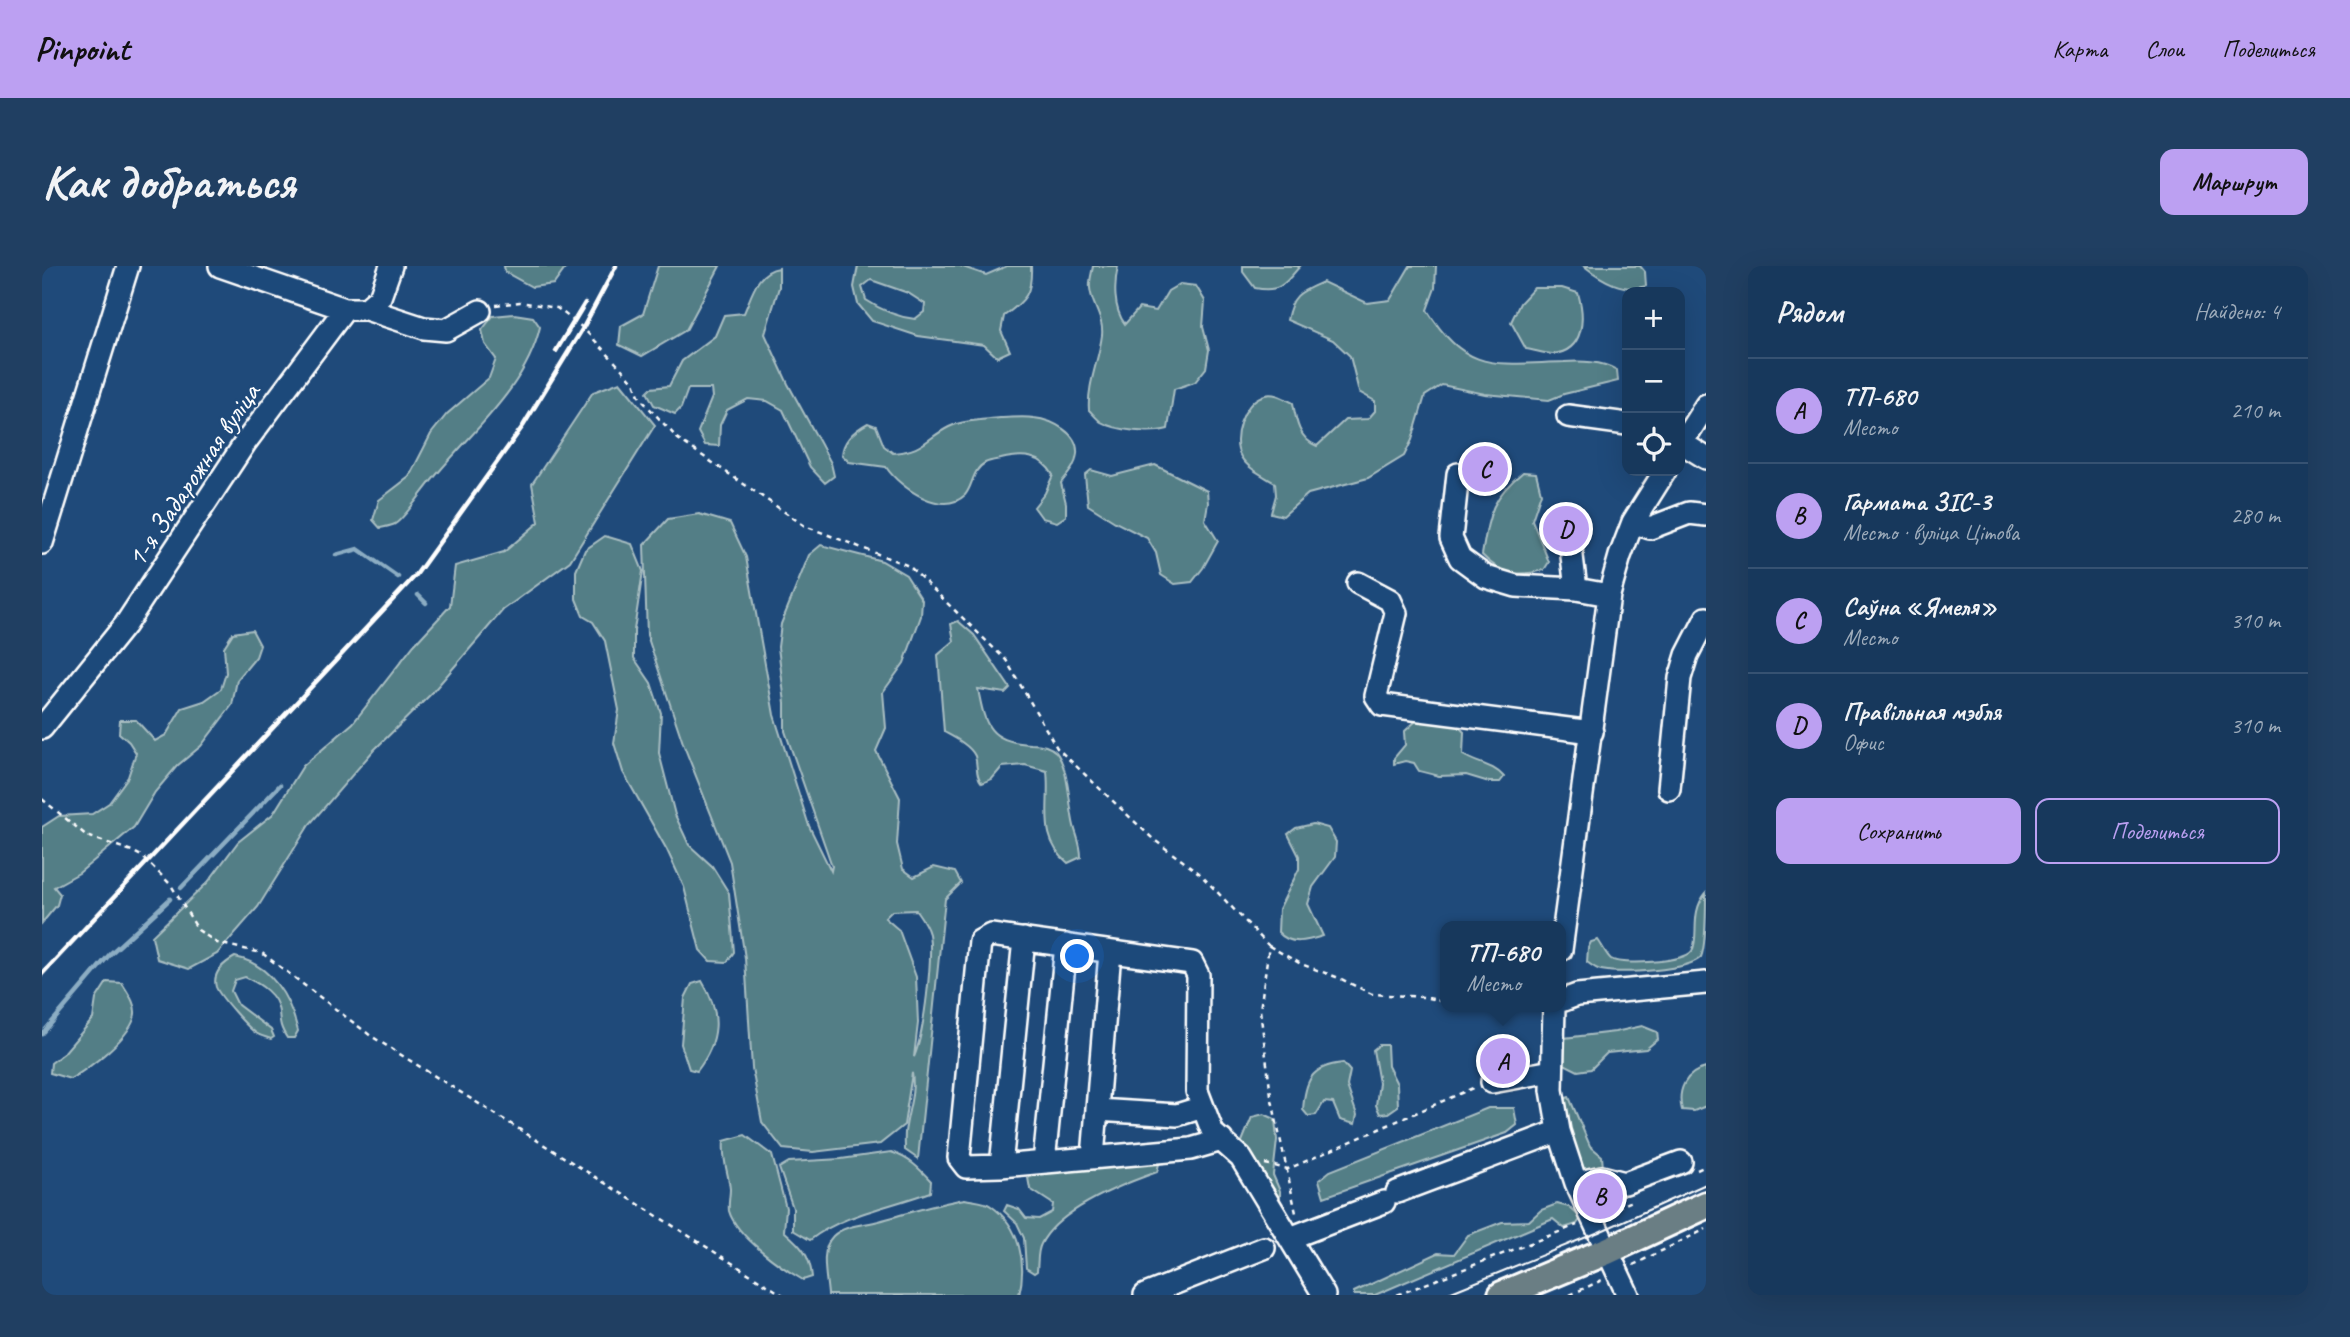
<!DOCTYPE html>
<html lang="ru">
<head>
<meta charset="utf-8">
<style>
	:root { --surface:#17385c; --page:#203f62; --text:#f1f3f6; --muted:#9eacbb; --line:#365272; --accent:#bca0f2 }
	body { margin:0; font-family:Caveat,sans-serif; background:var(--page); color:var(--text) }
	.controls { position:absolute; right:21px; top:21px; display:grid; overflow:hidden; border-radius:14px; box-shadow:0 7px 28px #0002 }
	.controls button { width:63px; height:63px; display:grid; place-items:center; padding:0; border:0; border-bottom:2px solid var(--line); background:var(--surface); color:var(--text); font:35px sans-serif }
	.you { position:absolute; left:1036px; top:691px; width:24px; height:24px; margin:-18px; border:5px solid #fff; border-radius:50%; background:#1a73e8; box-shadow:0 0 0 10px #1a73e833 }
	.badge { display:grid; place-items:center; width:46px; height:46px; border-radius:50%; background:var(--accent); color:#111; font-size:23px; font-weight:700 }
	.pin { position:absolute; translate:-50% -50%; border:4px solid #fff; box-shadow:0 2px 7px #0006 }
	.popup { position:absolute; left:1398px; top:655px; width:126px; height:91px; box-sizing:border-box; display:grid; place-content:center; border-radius:14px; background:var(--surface); filter:drop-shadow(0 2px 5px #0005); font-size:23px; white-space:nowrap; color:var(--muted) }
	.popup b { font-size:26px; color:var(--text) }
	.popup::after { content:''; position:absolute; left:50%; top:100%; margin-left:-14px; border:14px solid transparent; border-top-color:var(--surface) }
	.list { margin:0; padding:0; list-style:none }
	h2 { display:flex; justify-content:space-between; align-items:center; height:91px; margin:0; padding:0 28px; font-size:30px }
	h2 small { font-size:23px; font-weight:400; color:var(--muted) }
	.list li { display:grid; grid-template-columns:46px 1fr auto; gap:21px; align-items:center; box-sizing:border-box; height:105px; padding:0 28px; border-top:2px solid var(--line) }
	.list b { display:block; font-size:26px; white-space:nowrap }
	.list p { margin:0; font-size:23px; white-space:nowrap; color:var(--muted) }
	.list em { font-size:23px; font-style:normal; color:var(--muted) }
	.actions { display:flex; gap:14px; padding:21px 28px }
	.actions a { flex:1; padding:16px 0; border:2px solid var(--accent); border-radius:14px; text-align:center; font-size:24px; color:var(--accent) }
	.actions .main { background:var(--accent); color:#111 }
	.icon { flex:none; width:38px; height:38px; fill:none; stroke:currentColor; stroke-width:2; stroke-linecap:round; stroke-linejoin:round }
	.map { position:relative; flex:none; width:1664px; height:1029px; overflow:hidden; border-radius:14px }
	header { display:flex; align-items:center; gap:42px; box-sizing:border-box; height:98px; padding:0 35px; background:var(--accent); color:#111 }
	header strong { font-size:33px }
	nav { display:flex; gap:38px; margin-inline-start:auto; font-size:24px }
	.intro { display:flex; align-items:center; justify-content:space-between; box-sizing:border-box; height:168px; padding:0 42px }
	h1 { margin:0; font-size:49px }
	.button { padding:18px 32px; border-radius:14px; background:var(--accent); color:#111; font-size:24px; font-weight:700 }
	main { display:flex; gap:42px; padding:0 42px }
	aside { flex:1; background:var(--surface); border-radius:14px; box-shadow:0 7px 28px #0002 }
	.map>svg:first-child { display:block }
	.green { fill:#537e86; stroke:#a9bec2; stroke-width:2; fill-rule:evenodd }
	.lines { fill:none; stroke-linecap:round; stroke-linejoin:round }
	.stream { stroke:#8cadc3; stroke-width:4.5 }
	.minor-casing { stroke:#fff; stroke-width:26 }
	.major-casing { stroke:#fff; stroke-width:32 }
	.path { stroke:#fff; stroke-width:2.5; stroke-dasharray:5 5; stroke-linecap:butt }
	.minor { stroke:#1f4a7a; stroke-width:21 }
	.major { stroke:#6b7e84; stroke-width:26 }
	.tram { stroke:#fff; stroke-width:2 }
	.rail { stroke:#fff; stroke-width:4.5 }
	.labels { text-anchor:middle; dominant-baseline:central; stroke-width:5; stroke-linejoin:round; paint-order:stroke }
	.street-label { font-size:28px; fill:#fff; stroke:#1f4a7a }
</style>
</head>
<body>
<header>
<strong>Pinpoint</strong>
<nav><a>Карта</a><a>Слои</a><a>Поделиться</a></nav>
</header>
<div class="intro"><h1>Как добраться</h1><a class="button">Маршрут</a></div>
<main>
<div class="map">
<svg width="1664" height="1029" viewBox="0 0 1664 1029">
	<rect width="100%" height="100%" fill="#1f4a7a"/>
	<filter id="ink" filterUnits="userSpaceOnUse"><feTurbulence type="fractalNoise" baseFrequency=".0143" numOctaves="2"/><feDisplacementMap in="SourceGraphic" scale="14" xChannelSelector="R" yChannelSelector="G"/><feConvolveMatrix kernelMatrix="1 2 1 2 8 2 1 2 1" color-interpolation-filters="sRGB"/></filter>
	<g filter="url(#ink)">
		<!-- green -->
		<path class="green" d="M462,0H525L512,18L490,21L463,6Z
			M616,0H678L644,64L600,90L577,79L579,60L601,48Z
			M816,0H918L944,9L965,0H989C990,29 984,33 962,50L959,65L968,85L955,91L942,79L876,70L830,55L816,38L812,21ZM829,14L866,27L883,38L882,46L873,53C855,51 839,44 824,34L820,21Z
			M1051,0H1076C1072,18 1071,43 1083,58L1097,42L1114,45L1126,25L1138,18L1154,20L1163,35L1161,61L1167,84L1164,102L1153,116L1132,123L1126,163C1109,168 1075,165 1059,156C1055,153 1050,147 1047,144C1045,119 1057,94 1060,69C1062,52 1049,38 1048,22C1047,15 1050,7 1051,0Z
			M1201,0H1258C1243,18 1238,27 1213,22L1201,6Z
			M1368,0H1394L1393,22L1385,44C1425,108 1454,98 1522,96C1540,95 1559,95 1575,104L1576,115L1522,128L1507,134L1443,128L1400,119L1383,130L1370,174L1362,190L1326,212L1266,228L1241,250L1229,247L1234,229L1233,217C1222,210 1206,203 1199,191C1188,174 1201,137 1220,130C1231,125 1242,132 1251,137C1254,155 1257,173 1275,180L1303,154L1326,153L1333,145V135L1317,126L1308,90L1291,74L1245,54C1250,28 1258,26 1281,16L1325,37L1348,34Z
			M1542,0H1598L1603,6L1604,20C1581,27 1560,14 1542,0Z
			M737,2V21L723,68L746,118L789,197L792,210L783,217L768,201L741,144L725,135L706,133L685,144L678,159L677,180L663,179L656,166L670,131L669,123H646L639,142L633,148L612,139L605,126L609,122L627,120L640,95L673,70L682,49L702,47C710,29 715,5 737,2Z
			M1492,22H1520L1536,27C1543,51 1543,85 1511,88C1503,88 1492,84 1484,83L1469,56L1478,37Z
			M472,48L491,51L498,61C484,122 429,166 391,213C383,222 362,253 353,258C349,260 342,261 338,262L331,254L337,234L367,211L389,168L405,148L447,112L454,93L443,78L440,64L451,50Z
			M578,116L613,159L528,295L461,344L389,428L331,485L267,559L216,641L175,688L147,703L115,693L110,670L166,616L196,576L231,548L261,500L311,457L372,379L408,340L413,300L462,286L497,256L490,218L551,126Z
			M958,152C969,152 981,150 992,152C1010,154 1037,167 1035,188C1034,200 1026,208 1019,217L1024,237V250L1015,256L1000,252L992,241L1003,227L1011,209C999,188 980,188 959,193C954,194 947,195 943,197C930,204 931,220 923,229C900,251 858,222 844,201L807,196L800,189C801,174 813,164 826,157L834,160L842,180L851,187C882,185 883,173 907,161C922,154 941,154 958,152Z
			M1113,199L1165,225L1166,237L1163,254L1176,275L1161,302L1150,316L1133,318L1119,309L1114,287L1105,272L1073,256L1046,239L1043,209L1049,204L1070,210Z
			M1481,206L1494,207L1499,227L1490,254L1507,296L1502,304C1476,311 1459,309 1440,289C1447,249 1448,233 1481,206Z
			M657,248L688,257L704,291L732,449L767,560L789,605L790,600L743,465V437L736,381L739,358L767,289L779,279L840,295L864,309L880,334L879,350L862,397L841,426L844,462L834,485L858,532L855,578L861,603L872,611L892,601L913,606L919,617L903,633L876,893L863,884C863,876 862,868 864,860C867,841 873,826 870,807L862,859L838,878L771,886L741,883L720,856L710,802L703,692L688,596L642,480L605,369L602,279L626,253ZM874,644C879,651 885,660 887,668C891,693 882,768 872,791L876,757L874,711L857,664L843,652L850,645Z
			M563,270L590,278L601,305L592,364V392L609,417L619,447L617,487L633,549L647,579L670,600L687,627L692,686L685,696L668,695L658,684L642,621L625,584L581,506L572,477L577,444L563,375L551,356L541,350L534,333V305L543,284Z
			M916,355L932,369L968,422L963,427L936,423C943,460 947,476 989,478C998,478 1007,479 1014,486C1027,502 1027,540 1032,560C1035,572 1039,578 1039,591L1026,597C995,572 1009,540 1005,505L983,499L960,501L950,513L940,517C933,509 936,500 933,490C928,479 911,471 902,466L896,389L912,375L909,358Z
			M210,364L218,379L214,391L195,414L190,439L159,480L135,500L113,526L92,561L37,607L12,621L18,628L15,639L0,657V561L17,550L50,548L67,537L86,511L94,487L87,476L77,467L78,454H94L113,475L124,469L140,442L162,435L179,423L184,407L182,381L191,367Z
			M1376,453L1412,456L1422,466L1421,489C1435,498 1451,498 1462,511L1458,516H1447L1424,509L1397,510L1377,505L1372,497L1363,495L1352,498V492L1363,479L1362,466Z
			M1271,558L1286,562L1294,576L1293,591L1271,621L1266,638L1281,670C1265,675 1248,680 1236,666L1237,643L1257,603V590L1246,568L1254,562Z
			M1664,627C1664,642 1664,680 1659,691C1646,705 1579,708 1559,704C1554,703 1549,699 1545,696L1546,682L1549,676L1556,674C1560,679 1564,689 1569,693C1579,700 1643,696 1650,685C1658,671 1647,647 1664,627Z
			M193,691C229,698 248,732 256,765L252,772H245C238,761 238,757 237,746C235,728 218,718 203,711L193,714L189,725L196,739L229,764L232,771L229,773C224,771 218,770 214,767C205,761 178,731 174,721C170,707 182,697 193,691Z
			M660,715C680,747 678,775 655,805L647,803L639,778L643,732L650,718Z
			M65,716L80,717C85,726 94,737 93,748C91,770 46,803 28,813L8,807L9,797L22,787L51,753L54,733Z
			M1600,760L1615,766L1616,773L1604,783L1565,787L1549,803L1536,805L1522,798V772L1573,766Z
			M1337,779H1345L1346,800L1355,818L1356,840L1346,847L1338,848L1334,839L1337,817L1331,784Z
			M1301,797L1308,805L1305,820L1315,849L1313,858L1298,854L1291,837L1282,836L1274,849L1266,850L1261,844C1263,816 1268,800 1301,797Z
			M1664,802V840L1652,845L1640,844C1635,825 1643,806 1664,802Z
			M1527,831L1548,880L1560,890L1561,902L1551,907L1538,904L1519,834Z
			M1446,842H1472L1475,859L1465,867L1282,931L1277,914L1288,905Z
			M1222,848L1233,853L1235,874L1231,909L1238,925V932L1232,931L1199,878L1210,851Z
			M703,869L730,889L744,942L742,965C758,979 768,988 770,1011L761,1014C740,1002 694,970 687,945C686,938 688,930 688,923C686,904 680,895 682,875Z
			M849,886C867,892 876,901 889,915L888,926C848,941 801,948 768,974L751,964V942L737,902L747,896L799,893Z
			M1105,894L1117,898L1115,906C1081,918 1016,944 999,978C995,985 996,997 995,1005L992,1007L984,1002L982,972L975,957L962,945L965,939L977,943L984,952L997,953L1010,946L1011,938L988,923L986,912L1004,905Z
			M923,933C931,935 943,935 949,940C978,960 985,997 977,1029H786C785,1012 777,984 791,970C802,959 822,959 837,955C866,947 893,938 923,933Z
			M1515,938L1527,941L1539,952L1535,958L1522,962L1511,953L1333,1029H1312V1026L1396,987L1412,988L1426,969L1460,956L1487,955L1499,944Z"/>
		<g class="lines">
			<!-- stream -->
			<path class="stream" d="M294,289L316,283L356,311
				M376,329L384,337
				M139,622L238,519
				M0,768L68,688L128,633"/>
			<defs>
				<path id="minor" d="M178,0L303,43
					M324,43L382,62L404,64L438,45
					M1526,150L1585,158
					M1640,177L1664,192
					M1638,180L1664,139
					M1416,208L1409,272L1418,292L1444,311L1474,320L1534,323L1567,329
					M1591,256L1608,262L1647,247L1664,249
					M0,277L86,0
					M1529,282L1534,323
					M1316,317L1348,334L1354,347L1334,430L1340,439L1550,466
					M0,462L83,359L203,177L303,43H324L338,31L349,0
					M1627,523L1638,412L1645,389L1664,352
					M1519,684L1567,329L1578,290L1591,256L1623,205
					M1519,735L1535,729L1664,717
					M1512,741L1510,824L1517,865L1534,917L1586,1029
					M1450,816L1510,805
					M1055,844L1135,849L1161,841
					M1180,874L1149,883L959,900L924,901L917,892L938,675L949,669L1150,697L1156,709L1155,825L1171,867L1199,892L1282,1029
					M1051,891L1068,686
					M1002,896L1024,679
					M959,900L982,673
					M1534,917L1560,911L1583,917L1639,896
					M1355,926L1517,865
					M1248,972L1342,936
					M1103,1029L1222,982"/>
				<path id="major" d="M1460,1029L1565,985L1664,939"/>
			</defs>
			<!-- minor casing -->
			<use href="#minor" class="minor-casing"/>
			<!-- major casing -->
			<use href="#major" class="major-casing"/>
			<!-- path -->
			<path class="path" d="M454,39L478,36L515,42L541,62L592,116L598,132L636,173L763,260L867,300L964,394L1015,482L1111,573L1157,607L1227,680L1218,744L1229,829L1254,947
				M0,533L45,570L90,585L101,591L129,619L156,664L175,677L220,687L329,770L741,1029
				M1227,680L1259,698L1297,712L1330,728L1382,731L1403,736
				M1434,741L1493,743
				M1223,898L1246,903L1433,821
				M1655,904L1664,900
				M1566,946L1592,934
				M1591,999L1664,963
				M1355,1029L1535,959
				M1528,1029L1560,1014"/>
			<!-- minor -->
			<use href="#minor" class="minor"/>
			<!-- major -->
			<use href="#major" class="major"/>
			<!-- tram -->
			<path class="tram" d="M1402,1029L1557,966L1664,918"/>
			<!-- rail -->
			<path class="rail" d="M514,85L543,37
				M0,708L374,309L481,160L541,62L574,0"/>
		</g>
	</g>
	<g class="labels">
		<!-- street labels -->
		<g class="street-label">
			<text transform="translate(151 209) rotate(-56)">1-я Задарожная вуліца</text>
		</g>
	</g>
</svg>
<div class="controls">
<button>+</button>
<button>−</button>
<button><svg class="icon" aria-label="locate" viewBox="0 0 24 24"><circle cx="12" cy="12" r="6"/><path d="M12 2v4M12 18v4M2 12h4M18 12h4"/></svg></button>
</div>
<div class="you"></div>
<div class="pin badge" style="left:1461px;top:795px">A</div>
<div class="popup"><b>ТП-680</b>Место</div>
<div class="pin badge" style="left:1558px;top:930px">B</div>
<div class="pin badge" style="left:1443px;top:203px">C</div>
<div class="pin badge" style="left:1524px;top:263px">D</div>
</div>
<aside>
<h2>Рядом<small>Найдено: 4</small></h2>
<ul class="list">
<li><span class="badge">A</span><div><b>ТП-680</b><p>Место</p></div><em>210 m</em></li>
<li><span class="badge">B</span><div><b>Гармата ЗІС-3</b><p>Место · вуліца Цітова</p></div><em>280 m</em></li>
<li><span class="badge">C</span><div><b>Саўна «Ямеля»</b><p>Место</p></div><em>310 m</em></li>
<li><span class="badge">D</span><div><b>Правільная мэбля</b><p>Офис</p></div><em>310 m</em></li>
</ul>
<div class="actions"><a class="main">Сохранить</a><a>Поделиться</a></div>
</aside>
</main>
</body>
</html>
